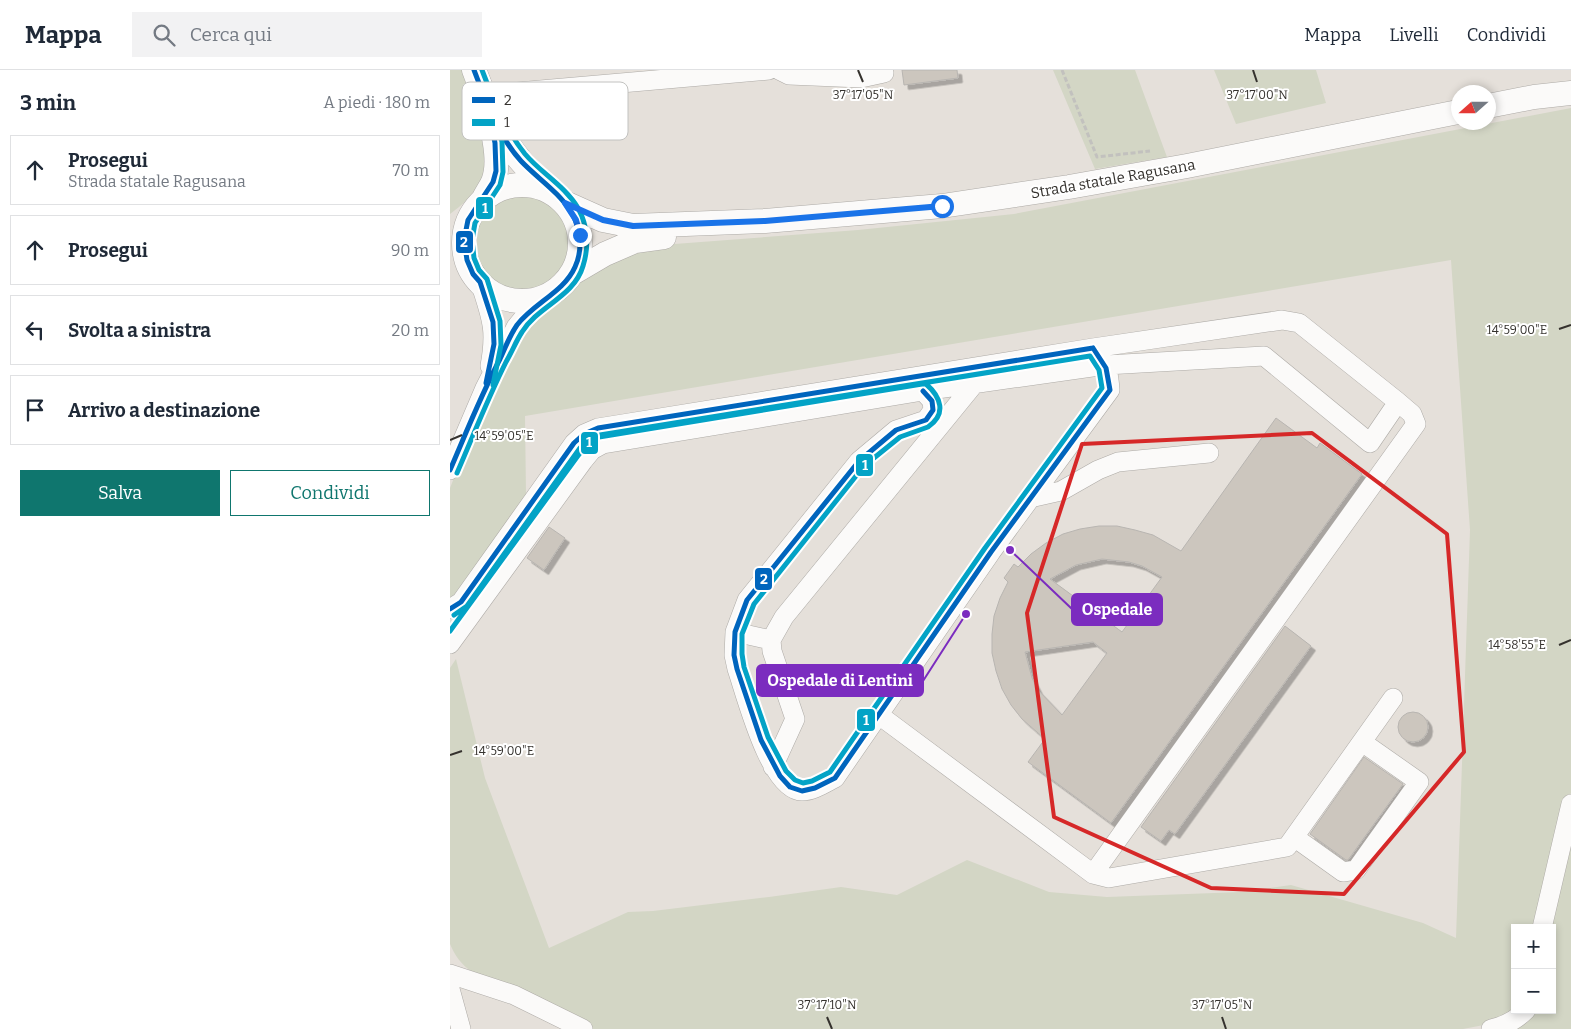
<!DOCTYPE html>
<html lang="it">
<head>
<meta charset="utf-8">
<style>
	:root { --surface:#fff; --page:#f2f2f3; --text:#1f2937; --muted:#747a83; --line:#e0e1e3; --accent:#0f766e }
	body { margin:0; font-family:Bitter,serif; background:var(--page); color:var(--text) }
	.controls { position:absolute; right:15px; bottom:15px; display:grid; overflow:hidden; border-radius:0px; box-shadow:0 2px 8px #0003 }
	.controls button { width:45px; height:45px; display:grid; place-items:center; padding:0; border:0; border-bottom:1px solid var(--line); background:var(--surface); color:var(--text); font:25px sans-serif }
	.compass { position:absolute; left:1001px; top:15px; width:45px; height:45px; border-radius:50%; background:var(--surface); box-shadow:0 2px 8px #0003; rotate:249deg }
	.stop { position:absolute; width:15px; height:15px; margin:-11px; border:4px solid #1a73e8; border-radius:50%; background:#fff }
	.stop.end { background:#1a73e8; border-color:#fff; box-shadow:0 1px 5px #0008 }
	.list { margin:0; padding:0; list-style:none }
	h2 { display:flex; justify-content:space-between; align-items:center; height:65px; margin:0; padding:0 20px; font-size:21px }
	h2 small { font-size:16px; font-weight:400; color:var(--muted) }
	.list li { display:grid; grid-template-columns:32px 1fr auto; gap:15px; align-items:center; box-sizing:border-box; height:70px; margin:0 10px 10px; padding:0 10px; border:1px solid var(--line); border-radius:0px }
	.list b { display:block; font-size:19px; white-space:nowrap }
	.list p { margin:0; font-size:16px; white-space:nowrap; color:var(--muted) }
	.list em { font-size:16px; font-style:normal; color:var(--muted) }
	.actions { display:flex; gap:10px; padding:15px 20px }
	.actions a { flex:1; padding:11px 0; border:1px solid var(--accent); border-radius:0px; text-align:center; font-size:18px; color:var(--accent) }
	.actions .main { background:var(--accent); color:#fff }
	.icon { flex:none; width:28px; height:28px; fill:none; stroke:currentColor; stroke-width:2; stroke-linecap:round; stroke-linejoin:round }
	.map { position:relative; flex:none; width:1121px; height:959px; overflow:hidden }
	header { display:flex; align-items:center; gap:30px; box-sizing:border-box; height:70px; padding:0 25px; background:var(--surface); border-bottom:1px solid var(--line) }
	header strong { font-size:24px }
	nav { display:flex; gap:28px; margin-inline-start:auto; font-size:18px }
	.search { width:350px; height:45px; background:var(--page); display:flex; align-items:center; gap:12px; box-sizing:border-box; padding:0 18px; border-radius:0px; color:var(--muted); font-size:19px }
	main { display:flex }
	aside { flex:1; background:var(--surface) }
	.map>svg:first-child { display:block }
	.grass { fill:#d3d6c5 }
	.building { fill:#ccc6be; stroke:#b8b5b1; fill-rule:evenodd; filter:url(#shadow) }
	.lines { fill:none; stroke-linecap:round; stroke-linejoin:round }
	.minor-casing { stroke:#adaaa6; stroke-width:20 }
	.major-casing { stroke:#adaaa6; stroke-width:25 }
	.path { stroke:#c2c1be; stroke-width:3; stroke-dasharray:5 2.5; stroke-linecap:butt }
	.minor { stroke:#fbfaf9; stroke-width:19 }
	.major { stroke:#fbfaf9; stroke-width:24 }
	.bus-1-casing { stroke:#fff; stroke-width:9 }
	.bus-2-casing { stroke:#fff; stroke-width:9 }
	.bus-1 { stroke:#0065bd; stroke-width:5 }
	.bus-2 { stroke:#03a3c6; stroke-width:5 }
	.route { stroke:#1a73e8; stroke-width:6 }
	.marked { fill:none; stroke:#d62828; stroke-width:4; stroke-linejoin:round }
	.ticks { fill:none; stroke:#35322e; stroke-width:2 }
	.labels { text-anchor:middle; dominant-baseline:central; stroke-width:4; stroke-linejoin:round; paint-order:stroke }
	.street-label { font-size:15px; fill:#35322e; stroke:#fff }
	.key { fill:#fff; stroke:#c2c2c0; stroke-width:1 }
	.key-label { font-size:14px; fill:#35322e }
	.ticks-label { font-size:12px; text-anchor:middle; fill:#35322e; stroke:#fff; stroke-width:4; stroke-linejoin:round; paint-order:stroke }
	.leader { fill:none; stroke:#7b2cbf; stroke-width:2 }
	.callout-dot { fill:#7b2cbf; stroke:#fff; stroke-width:2 }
	.callout { fill:#7b2cbf; stroke:#7b2cbf; stroke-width:2 }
	.callout-label { font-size:16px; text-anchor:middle; font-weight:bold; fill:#fff }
	.line-badge { stroke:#fff; stroke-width:2 }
	.badge-label { font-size:14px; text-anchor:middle; font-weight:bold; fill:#fff }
</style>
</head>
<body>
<header>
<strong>Mappa</strong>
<div class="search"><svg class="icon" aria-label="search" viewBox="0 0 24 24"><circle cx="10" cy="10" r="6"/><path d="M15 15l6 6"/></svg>Cerca qui</div>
<nav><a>Mappa</a><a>Livelli</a><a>Condividi</a></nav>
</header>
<main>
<aside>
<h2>3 min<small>A piedi · 180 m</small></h2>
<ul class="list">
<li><svg class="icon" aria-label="ahead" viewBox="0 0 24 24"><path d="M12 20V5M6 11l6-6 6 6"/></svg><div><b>Prosegui</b><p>Strada statale Ragusana</p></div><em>70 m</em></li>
<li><svg class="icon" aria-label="ahead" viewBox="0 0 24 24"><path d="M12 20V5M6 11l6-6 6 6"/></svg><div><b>Prosegui</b></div><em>90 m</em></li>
<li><svg class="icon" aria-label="left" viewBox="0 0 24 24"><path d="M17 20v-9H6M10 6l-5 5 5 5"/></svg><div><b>Svolta a sinistra</b></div><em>20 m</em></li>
<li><svg class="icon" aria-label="arrive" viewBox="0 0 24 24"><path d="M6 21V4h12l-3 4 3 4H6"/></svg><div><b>Arrivo a destinazione</b></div></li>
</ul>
<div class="actions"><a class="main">Salva</a><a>Condividi</a></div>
</aside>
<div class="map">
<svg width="1121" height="959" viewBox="0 0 1121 959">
	<defs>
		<filter id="shadow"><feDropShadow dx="4.5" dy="4.5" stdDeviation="0" flood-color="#0004"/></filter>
	</defs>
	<rect width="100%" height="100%" fill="#e5e0da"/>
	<!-- grass -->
	<path class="grass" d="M0,0H13C23,26 43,69 38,97C35,115 14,134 0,144Z
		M603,0H685L717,87L645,99Z
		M764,0H866L876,33L786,54Z
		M1121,38V723L1117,734L1088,858H1065V940L1039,954L1013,959H143L22,902C11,894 5,886 0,874V598L6,589L35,708L99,878L178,842L203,841L319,827L391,817L447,825L517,790L599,822L657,827L791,822L841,815L973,853L1006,868L1020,460L1001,190L75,346L76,425L18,515L0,528V418L36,328L70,261L133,204L198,176L408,160L564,144Z
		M25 173a48 48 0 1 1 96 0a48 48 0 1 1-96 0Z
		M1121,751V959H1059L1085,940H1102V858H1097Z"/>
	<!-- building -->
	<path class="building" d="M452,0H507L508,8L454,15Z
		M826,348L867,378L870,373L912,404L661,753L578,692L595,669L572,649L561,635L552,619L546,601L542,583V564L544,546L550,528L558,512L554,508L564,494L568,497L581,484L596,473L613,464L630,459L649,456H667L685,460L703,465L731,481ZM652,489L679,492L692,496L712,507L672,562L600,509L626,495ZM643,572L657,583L612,645L588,620L582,608L575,582Z
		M99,457L115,468L94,500L77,488Z
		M835,556L861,576L725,764L719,760L711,771L691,757Z
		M948 657a15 15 0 1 1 30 0a15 15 0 1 1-30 0Z
		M914,687L953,714L898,790H896L860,764Z"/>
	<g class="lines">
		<defs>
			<path id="minor" d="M329,0L339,5L411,8L434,3
				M34,25L319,0
				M30,212C41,247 47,258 40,296
				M473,321L482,331L483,340L476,350L446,360L409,391L297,530L285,562L284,585L287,599C296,625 320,721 352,721C363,721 375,713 385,708L541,482L660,320C659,306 658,297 649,286
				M0,400L35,318L66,257L79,241L100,224
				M580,428L611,421L648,400L668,392L759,383
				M0,539L11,532L124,373L134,364L148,358L643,278L832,250L849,253L948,332L962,344L966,354L643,804
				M285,562L321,570
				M0,574L133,391L142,380L153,374L473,321L656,295L814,286L920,373L948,332
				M429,645L643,804L659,808L837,777L943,628
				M323,697L345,649L322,581L321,570L334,547L525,313
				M844,767L893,802L906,800L969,712L912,672
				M1092,858L1121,734
				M0,904L64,925L133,959
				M0,919L11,959
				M1041,959C1055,956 1066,950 1076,940"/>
			<path id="major" d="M24,0C36,31 48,64 70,90C79,101 90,110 100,120
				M1038,36L1084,27L1121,23
				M14 173a58 58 0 1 1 116 0a58 58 0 1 1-116 0Z
				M33,130C36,124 40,118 43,112C50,95 45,71 41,53
				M115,133L153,150L183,156L315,151L492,136L619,117L737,96L1008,42
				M121,204L155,184L185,171L214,167"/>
		</defs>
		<!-- minor casing -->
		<use href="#minor" class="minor-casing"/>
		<!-- major casing -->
		<use href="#major" class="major-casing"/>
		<!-- path -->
		<path class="path" d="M612,0L647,87L700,81"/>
		<!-- minor -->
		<use href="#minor" class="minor"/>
		<!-- major -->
		<use href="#major" class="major"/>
		<defs>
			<path id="bus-1" d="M36,313L44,274L43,252L30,212L23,204L17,190L14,170L18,150L43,112L46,101L45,73L37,34
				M473,321L482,331L483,340L476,350L446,360L409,391L297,530L285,562L284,585L287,599L311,670L330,706L340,717L352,721L365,718L385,708L541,482L660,320L656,298L643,278
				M0,400C16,363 31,325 50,289C55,278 60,265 67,255C84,233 114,222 125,197C133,180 131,158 121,142C109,122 87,108 71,91C48,66 36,31 24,0
				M0,539L11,532L124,373L134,364L148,358L643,278"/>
			<path id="bus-2" d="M43,315L51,275L50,251L37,209L29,200L24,188L22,170L25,153L50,115L53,102L52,72L44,32
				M7,403C23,366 38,328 56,292C62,282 66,271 72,262C88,236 124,227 133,196C139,177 138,156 128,138C115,116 91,103 75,84C55,59 43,29 32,0
				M0,561L127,387L137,374L149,367L472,314H476C491,327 497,344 478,357L450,367L414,396L304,534L292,564V584L294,597L318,667L336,701L345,710L353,713L362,711L380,702L535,478L652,318L649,300L640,286L150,365L138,370L130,378L17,536L4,545"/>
		</defs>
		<!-- bus-1 casing -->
		<use href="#bus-1" class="bus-1-casing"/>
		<!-- bus-2 casing -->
		<use href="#bus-2" class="bus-2-casing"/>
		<!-- bus-1 -->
		<use href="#bus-1" class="bus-1"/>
		<!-- bus-2 -->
		<use href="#bus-2" class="bus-2"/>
	</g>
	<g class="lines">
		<!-- route -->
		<path class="route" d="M130,165L126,150L115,133L153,150L183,156L315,151L492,136"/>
	</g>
	<!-- marked area -->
	<path class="marked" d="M862,363L997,464L1014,682L894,824L761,818L604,747L577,543L632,374Z"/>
	<!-- ticks -->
	<path class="ticks" d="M408,0L413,12M803,0L807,12M1109,259L1121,255M0,370L12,365M1109,575L1121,570M0,685L12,681M377,947L382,959M772,947L776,959"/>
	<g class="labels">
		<!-- street labels -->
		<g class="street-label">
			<text transform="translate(663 109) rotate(-10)">Strada statale Ragusana</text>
		</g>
	</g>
	<!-- legend -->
	<rect x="12" y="12" width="166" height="58" rx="8" class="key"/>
	<rect x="22" y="27" width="23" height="6" fill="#0065bd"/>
	<rect x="22" y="49" width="23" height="7" fill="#03a3c6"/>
	<g class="key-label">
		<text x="54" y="35">2</text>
		<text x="54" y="57">1</text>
	</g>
	<g class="ticks-label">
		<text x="413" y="29">37°17'05"N</text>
		<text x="807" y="29">37°17'00"N</text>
		<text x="1067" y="264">14°59'00"E</text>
		<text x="54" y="370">14°59'05"E</text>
		<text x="1067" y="579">14°58'55"E</text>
		<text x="54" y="685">14°59'00"E</text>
		<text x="377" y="939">37°17'10"N</text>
		<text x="772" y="939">37°17'05"N</text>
	</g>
	<!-- callouts -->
	<path class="leader" d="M560 480L622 539M516 544L473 611"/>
	<g class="callout-dot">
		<circle cx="560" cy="480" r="5"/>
		<circle cx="516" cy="544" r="5"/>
	</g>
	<g class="callout">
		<rect x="622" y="524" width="90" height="31" rx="5"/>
		<rect x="307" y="595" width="166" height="31" rx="5"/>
	</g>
	<g class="callout-label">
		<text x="667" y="545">Ospedale</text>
		<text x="390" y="616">Ospedale di Lentini</text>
	</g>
	<g class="line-badge">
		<rect x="25" y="126" width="19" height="24" rx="5" fill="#03a3c6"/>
		<rect x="5" y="160" width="19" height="24" rx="5" fill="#0065bd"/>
		<rect x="130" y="361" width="19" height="24" rx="5" fill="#03a3c6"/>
		<rect x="405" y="383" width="19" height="24" rx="5" fill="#03a3c6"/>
		<rect x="304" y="497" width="19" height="24" rx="5" fill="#0065bd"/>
		<rect x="406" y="638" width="20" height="24" rx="5" fill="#03a3c6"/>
	</g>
	<g class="badge-label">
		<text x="35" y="143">1</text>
		<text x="14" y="177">2</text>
		<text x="139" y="377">1</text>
		<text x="415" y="400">1</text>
		<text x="314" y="514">2</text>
		<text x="416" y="655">1</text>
	</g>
</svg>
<div class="controls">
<button>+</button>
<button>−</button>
</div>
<svg class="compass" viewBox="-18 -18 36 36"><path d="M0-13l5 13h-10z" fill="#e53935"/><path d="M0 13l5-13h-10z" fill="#747a83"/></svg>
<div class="stop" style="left:492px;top:136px"></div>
<div class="stop end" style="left:130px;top:165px"></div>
</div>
</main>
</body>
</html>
